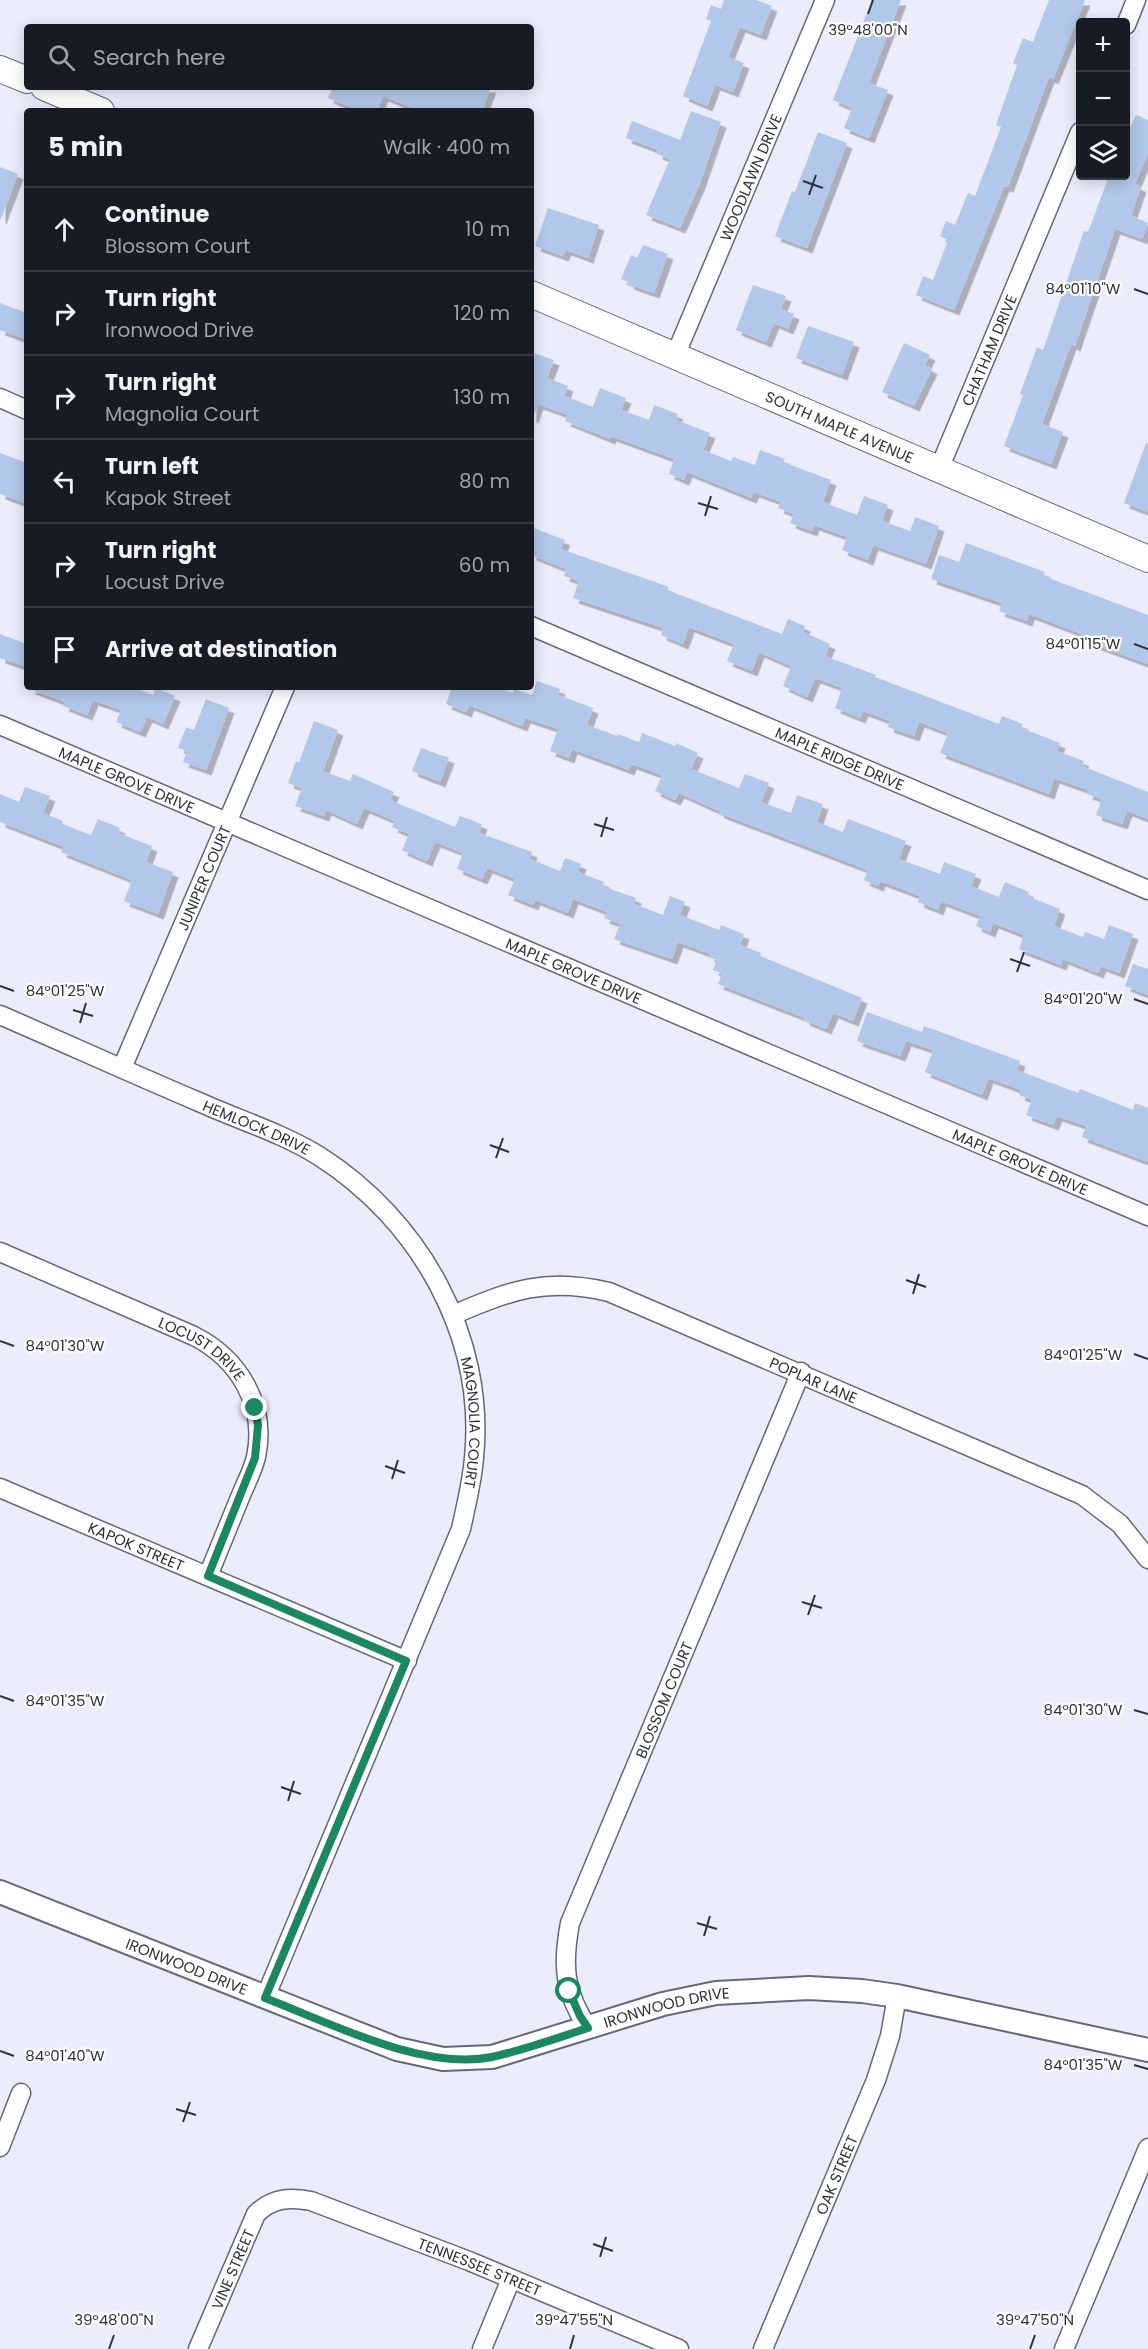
<!DOCTYPE html>
<html lang="en">
<head>
<meta charset="utf-8">
<style>
	:root { --surface:#171b24; --page:#242831; --text:#f1f3f6; --muted:#9ea1a6; --line:#363941 }
	body { margin:0; font-family:Poppins,sans-serif; background:var(--page); color:var(--text) }
	.controls { position:absolute; right:18px; top:18px; display:grid; overflow:hidden; border-radius:6px; box-shadow:0 3px 15px #0003 }
	.controls button { width:54px; height:54px; display:grid; place-items:center; padding:0; border:0; border-bottom:2px solid var(--line); background:var(--surface); color:var(--text); font:30px sans-serif }
	.stop { position:absolute; width:18px; height:18px; margin:-14px; border:4px solid #1c8763; border-radius:50%; background:#fff }
	.stop.end { background:#1c8763; border-color:#fff; box-shadow:0 2px 6px #0008 }
	.list { margin:0; padding:0; list-style:none }
	h2 { display:flex; justify-content:space-between; align-items:center; height:78px; margin:0; padding:0 24px; font-size:26px }
	h2 small { font-size:20px; font-weight:400; color:var(--muted) }
	.list li { display:grid; grid-template-columns:39px 1fr auto; gap:18px; align-items:center; box-sizing:border-box; height:84px; padding:0 24px; border-top:2px solid var(--line) }
	.list b { display:block; font-size:22px; white-space:nowrap }
	.list p { margin:0; font-size:20px; white-space:nowrap; color:var(--muted) }
	.list em { font-size:20px; font-style:normal; color:var(--muted) }
	.icon { flex:none; width:33px; height:33px; fill:none; stroke:currentColor; stroke-width:2; stroke-linecap:round; stroke-linejoin:round }
	.map { position:relative; flex:none; width:1148px; height:2349px; overflow:hidden }
	.search { position:absolute; background:var(--surface); box-shadow:0 3px 15px #0003; left:24px; top:24px; width:510px; height:66px; display:flex; align-items:center; gap:15px; box-sizing:border-box; padding:0 21px; border-radius:6px; color:var(--muted); font-size:22px }
	.panel { position:absolute; background:var(--surface); box-shadow:0 3px 15px #0003; left:24px; top:108px; width:510px; height:582px; border-radius:6px }
	.map>svg:first-child { display:block }
	.building { fill:#b2c8ea; filter:url(#shadow) }
	.lines { fill:none; stroke-linecap:round; stroke-linejoin:round }
	.minor-casing { stroke:#65677c; stroke-width:21 }
	.tertiary-casing { stroke:#65677c; stroke-width:26 }
	.secondary-casing { stroke:#65677c; stroke-width:28 }
	.minor { stroke:#fff; stroke-width:18 }
	.tertiary { stroke:#fff; stroke-width:22 }
	.secondary { stroke:#fff; stroke-width:26 }
	.route { stroke:#1c8763; stroke-width:8 }
	.ticks { fill:none; stroke:#30313b; stroke-width:2 }
	.labels { text-anchor:middle; dominant-baseline:central; stroke-width:4.5; stroke-linejoin:round; paint-order:stroke }
	.street-label { font-size:15px; fill:#30313b; stroke:#fcfcfc }
	.ticks-label { font-size:15px; text-anchor:middle; fill:#30313b; stroke:#fcfcfc; stroke-width:4.5; stroke-linejoin:round; paint-order:stroke }
</style>
</head>
<body>
<div class="map">
<svg width="1148" height="2349" viewBox="0 0 1148 2349">
	<defs>
		<filter id="shadow"><feDropShadow dx="5.5" dy="5.5" stdDeviation="0" flood-color="#0004"/></filter>
	</defs>
	<rect width="100%" height="100%" fill="#ecedfc"/>
	<!-- building -->
	<path class="building" d="M724,0H756L772,6L761,35L740,27L728,57L744,63L733,92L715,85L707,106L683,96L711,21L706,19L711,5L721,9Z
		M872,0H901L869,83L888,90L869,138L844,128L852,108L833,100Z
		M1049,0H1085L1053,79L1049,77L1008,187L1004,186L954,310L916,295L923,276L933,280L948,240L940,236L946,221L955,225L968,193L975,196L1001,127L996,125L1017,65L1013,63L1023,38L1033,42Z
		M333,87H491L482,111H420L383,96L377,111H360L328,98Z
		M691,111L721,122L700,183L680,228L646,215L670,159L657,154L658,150L626,138L632,121L680,140Z
		M1136,115L1148,120V153L1135,184L1141,187L1131,215L1148,223L1142,239L1115,229L1075,346L1071,344L1042,424L1063,432L1051,464L1004,446L1023,395L1020,394L1037,347L1043,350L1084,231L1088,232L1109,176H1125V138Z
		M818,132L847,143L807,248L775,236L792,191L795,192Z
		M0,167L18,174L1,219H0Z
		M548,208L599,225L588,258L566,250L563,256L535,246Z
		M643,245L668,254L654,293L628,284L629,282L621,279L631,255L637,258Z
		M753,285L786,296L781,309L794,314L788,329L774,323L766,342L736,330Z
		M0,303L27,313V340L0,330Z
		M808,326L854,342L842,375L796,358Z
		M904,343L930,355L925,365L932,369L914,406L882,392Z
		M531,352L554,360L547,378L568,386L564,396L593,407L600,388L626,398L621,410L649,420L654,405L678,414L676,420L710,433L703,450L731,461L733,457L755,465L760,450L785,459L783,462L831,480L823,502L857,515L864,496L888,505L882,521L910,531L915,517L939,526L926,564L873,545L868,560L842,550L847,537L814,525L812,531L790,523L794,514L778,508L781,502L754,492L751,498L687,472L684,480L669,474L674,459L611,436L610,439L565,421L568,415L538,404L533,418L531,417Z
		M1146,443L1148,444V512L1124,503Z
		M0,453L27,463V504L0,494Z
		M531,527L565,540L561,549L669,587L667,590L782,634L788,619L805,626L803,632L830,644L825,656L876,675L875,677L999,724L1002,716L1023,724L1021,728L1060,743L1057,751L1084,761L1082,766L1148,792V819L1127,811L1122,824L1096,815L1102,799L1087,794L1088,790L1054,778L1049,794L940,753L948,733L919,722L914,736L888,727L890,721L863,711L860,718L835,708L842,688L815,678L807,697L783,686L791,666L759,652L752,671L727,661L734,644L689,627L683,644L661,635L663,628L573,598L579,581L564,576L566,569L531,555Z
		M966,543L1045,572L1043,576L1148,615V664L1088,642L1090,637L1029,614L1027,621L999,611L1002,603L931,579L939,555L959,562Z
		M0,634L27,644V667L0,658Z
		M537,681L560,689L558,695L593,708L587,725L617,736L618,734L639,742L642,733L675,746L676,743L698,753L691,769L739,788L745,774L769,783L761,802L791,813L797,795L823,804L817,822L843,832L848,819L906,841L899,859L940,874L944,862L976,874L971,886L999,897L1005,882L1029,892L1027,896L1060,909L1054,926L1083,937L1085,932L1104,939L1109,925L1133,934L1119,973L1101,966L1098,973L1063,959L1061,965L1019,949L1024,935L993,923L990,932L976,926L980,916L972,913L941,901L938,910L918,902L920,896L880,881L878,886L864,880L868,870L719,813V811L679,793L675,800L655,791L662,775L631,764L629,770L572,749L569,758L550,751L558,729L525,718L522,726L469,705L466,712L446,704L452,687H497L513,693L514,689L532,695Z
		M30,687H133L153,695L156,688L175,696L163,724L147,717L140,732L116,722L121,710L93,700L87,715L63,706L65,702L30,689Z
		M206,699L229,708L206,770L183,762L187,751L178,748L186,727L194,730Z
		M314,721L338,730L323,771L350,781L353,774L394,792L390,800L455,827L460,816L482,824L479,833L532,852L530,859L560,871L565,858L581,864L578,872L604,882L602,886L636,898L634,904L663,915L670,896L685,902L680,915L719,930L721,925L744,934L740,945L761,953L760,956L862,998L853,1021L833,1013L826,1029L804,1020L805,1018L718,984L722,973L713,970L717,960L709,957L710,954L678,942L672,959L614,939L620,924L604,918L607,912L573,899L568,913L535,900L533,905L508,895L515,879L487,868L482,879L457,869L463,853L435,842L427,861L402,850L409,834L392,827L395,821L364,808L357,824L326,810L324,816L295,806L302,788L288,783L296,761L299,762Z
		M421,748L449,758L440,782L412,771Z
		M25,787L50,796L43,813L63,821L62,824L91,835L98,819L120,828L118,833L152,846L146,862L173,872L158,914L124,901L132,880L61,852L64,847L0,822V794L19,802Z
		M1133,964L1148,969V995L1125,986Z
		M867,1012L922,1032L924,1026L1020,1061L1017,1070L1078,1093L1080,1089L1133,1110L1135,1103L1148,1108V1162L1082,1137L1086,1126L1057,1116L1053,1125L1026,1115L1032,1100L1019,1095L1021,1090L988,1078L982,1095L925,1072L933,1050L906,1041L900,1056L857,1041Z"/>
	<g class="lines">
		<defs>
			<g id="minor">
				<path d="M1126,25L1136,0"/>
				<path id="s1" d="M675,356L825,0"/>
				<path d="M0,398L27,410"/>
				<path id="s2" d="M939,469L1080,132"/>
				<path id="s3" d="M531,626L1148,890"/>
				<path id="s4" d="M0,725L1148,1216"/>
				<path id="s5" d="M0,1015C67,1044 133,1074 199,1102C239,1120 282,1133 319,1156C420,1220 486,1337 474,1458C472,1482 466,1506 461,1529L265,1998"/>
				<path id="s6" d="M122,1068L285,687"/>
				<path id="s7" d="M0,1252L194,1336C239,1359 267,1405 256,1457C253,1470 246,1483 241,1495C230,1522 219,1549 208,1576"/>
				<path id="s8" d="M453,1315C511,1290 546,1277 609,1292L1082,1495L1120,1524L1148,1559"/>
				<path id="s9" d="M0,1488L407,1661"/>
				<path id="s10" d="M588,2028C564,1992 562,1965 570,1923L801,1372"/>
				<path d="M0,2147L21,2093"/>
				<path id="s11" d="M198,2349L256,2214C272,2198 289,2197 311,2201L469,2261L679,2349"/>
				<path d="M482,2349L511,2279"/>
				<path id="s12" d="M763,2349L876,2080L890,2036L897,1996"/>
				<path d="M1064,2349L1148,2148"/>
			</g>
			<g id="tertiary">
				<path id="s13" d="M0,1892L397,2049L443,2059L492,2057L663,2004L716,1993L809,1988L862,1991L897,1996L1148,2050"/>
			</g>
			<g id="secondary">
				<path d="M0,69L27,80"/>
				<path d="M44,87L101,111"/>
				<path id="s14" d="M531,294L1148,559"/>
			</g>
		</defs>
		<!-- minor casing -->
		<use href="#minor" class="minor-casing"/>
		<!-- tertiary casing -->
		<use href="#tertiary" class="tertiary-casing"/>
		<!-- secondary casing -->
		<use href="#secondary" class="secondary-casing"/>
		<!-- minor -->
		<use href="#minor" class="minor"/>
		<!-- tertiary -->
		<use href="#tertiary" class="tertiary"/>
		<!-- secondary -->
		<use href="#secondary" class="secondary"/>
	</g>
	<g class="lines">
		<!-- route -->
		<path class="route" d="M255,1408L258,1425L255,1458L208,1576L406,1661L265,1998C330,2023 423,2071 492,2057C524,2050 557,2038 588,2028L580,2016L569,1991"/>
	</g>
	<!-- ticks -->
	<path class="ticks" d="M868,14L873,0M803,181L823,188M809,195L816,175M1134,289L1148,294M698,503L718,509M705,516L711,496M1134,644L1148,649M594,824L614,830M601,837L607,817M1010,959L1030,966M1017,972L1024,952M0,986L14,991M1134,999L1148,1004M73,1010L93,1016M80,1023L86,1003M490,1145L509,1152M496,1158L503,1138M906,1280L926,1287M913,1294L919,1274M0,1341L14,1346M1134,1354L1148,1359M385,1466L405,1473M392,1479L398,1460M802,1602L822,1608M808,1615L815,1595M0,1696L14,1701M1134,1710L1148,1714M281,1787L301,1794M288,1801L294,1781M697,1923L717,1929M704,1936L710,1916M0,2051L14,2056M1134,2065L1148,2069M176,2109L196,2115M183,2122L190,2102M593,2244L613,2251M600,2257L606,2237M109,2349L114,2335M570,2349L574,2335M1030,2349L1035,2335"/>
	<g class="labels">
		<!-- street labels -->
		<g class="street-label">
			<text stroke="none"><textPath href="#s1" startOffset="194">WOODLAWN DRIVE</textPath></text>
			<text stroke="none"><textPath href="#s2" startOffset="129">CHATHAM DRIVE</textPath></text>
			<text stroke="none"><textPath href="#s14" startOffset="336">SOUTH MAPLE AVENUE</textPath></text>
			<text stroke="none"><textPath href="#s3" startOffset="336">MAPLE RIDGE DRIVE</textPath></text>
			<text stroke="none"><textPath href="#s4" startOffset="138">MAPLE GROVE DRIVE</textPath></text>
			<text stroke="none"><textPath href="#s6" startOffset="207">JUNIPER COURT</textPath></text>
			<text stroke="none"><textPath href="#s4" startOffset="624">MAPLE GROVE DRIVE</textPath></text>
			<text stroke="none"><textPath href="#s5" startOffset="280">HEMLOCK DRIVE</textPath></text>
			<text stroke="none"><textPath href="#s4" startOffset="1110">MAPLE GROVE DRIVE</textPath></text>
			<text stroke="none"><textPath href="#s7" startOffset="225">LOCUST DRIVE</textPath></text>
			<text stroke="none"><textPath href="#s8" startOffset="384">POPLAR LANE</textPath></text>
			<text stroke="none"><textPath href="#s5" startOffset="670">MAGNOLIA COURT</textPath></text>
			<text stroke="none"><textPath href="#s9" startOffset="148">KAPOK STREET</textPath></text>
			<text stroke="none"><textPath href="#s10" startOffset="352">BLOSSOM COURT</textPath></text>
			<text stroke="none"><textPath href="#s13" startOffset="201">IRONWOOD DRIVE</textPath></text>
			<text stroke="none"><textPath href="#s13" startOffset="705">IRONWOOD DRIVE</textPath></text>
			<text stroke="none"><textPath href="#s12" startOffset="189">OAK STREET</textPath></text>
			<text stroke="none"><textPath href="#s11" startOffset="387">TENNESSEE STREET</textPath></text>
			<text stroke="none"><textPath href="#s11" startOffset="87">VINE STREET</textPath></text>
		</g>
	</g>
	<g class="ticks-label">
		<text x="868" y="35">39°48'00"N</text>
		<text x="1083" y="294">84°01'10"W</text>
		<text x="1083" y="649">84°01'15"W</text>
		<text x="65" y="996">84°01'25"W</text>
		<text x="1083" y="1004">84°01'20"W</text>
		<text x="65" y="1351">84°01'30"W</text>
		<text x="1083" y="1360">84°01'25"W</text>
		<text x="65" y="1706">84°01'35"W</text>
		<text x="1083" y="1715">84°01'30"W</text>
		<text x="65" y="2061">84°01'40"W</text>
		<text x="1083" y="2070">84°01'35"W</text>
		<text x="114" y="2325">39°48'00"N</text>
		<text x="574" y="2325">39°47'55"N</text>
		<text x="1035" y="2325">39°47'50"N</text>
	</g>
</svg>
<div class="controls">
<button>+</button>
<button>−</button>
<button><svg class="icon" aria-label="layers" viewBox="0 0 24 24"><path d="M12 4l9 5-9 5-9-5zM3 14l9 5 9-5"/></svg></button>
</div>
<div class="stop" style="left:569px;top:1991px"></div>
<div class="stop end" style="left:255px;top:1408px"></div>
<div class="search"><svg class="icon" aria-label="search" viewBox="0 0 24 24"><circle cx="10" cy="10" r="6"/><path d="M15 15l6 6"/></svg>Search here</div>
<section class="panel">
<h2>5 min<small>Walk · 400 m</small></h2>
<ul class="list">
<li><svg class="icon" aria-label="ahead" viewBox="0 0 24 24"><path d="M12 20V5M6 11l6-6 6 6"/></svg><div><b>Continue</b><p>Blossom Court</p></div><em>10 m</em></li>
<li><svg class="icon" aria-label="right" viewBox="0 0 24 24"><path d="M7 20v-9h11M14 6l5 5-5 5"/></svg><div><b>Turn right</b><p>Ironwood Drive</p></div><em>120 m</em></li>
<li><svg class="icon" aria-label="right" viewBox="0 0 24 24"><path d="M7 20v-9h11M14 6l5 5-5 5"/></svg><div><b>Turn right</b><p>Magnolia Court</p></div><em>130 m</em></li>
<li><svg class="icon" aria-label="left" viewBox="0 0 24 24"><path d="M17 20v-9H6M10 6l-5 5 5 5"/></svg><div><b>Turn left</b><p>Kapok Street</p></div><em>80 m</em></li>
<li><svg class="icon" aria-label="right" viewBox="0 0 24 24"><path d="M7 20v-9h11M14 6l5 5-5 5"/></svg><div><b>Turn right</b><p>Locust Drive</p></div><em>60 m</em></li>
<li><svg class="icon" aria-label="arrive" viewBox="0 0 24 24"><path d="M6 21V4h12l-3 4 3 4H6"/></svg><div><b>Arrive at destination</b></div></li>
</ul>
</section>
</div>
</body>
</html>
